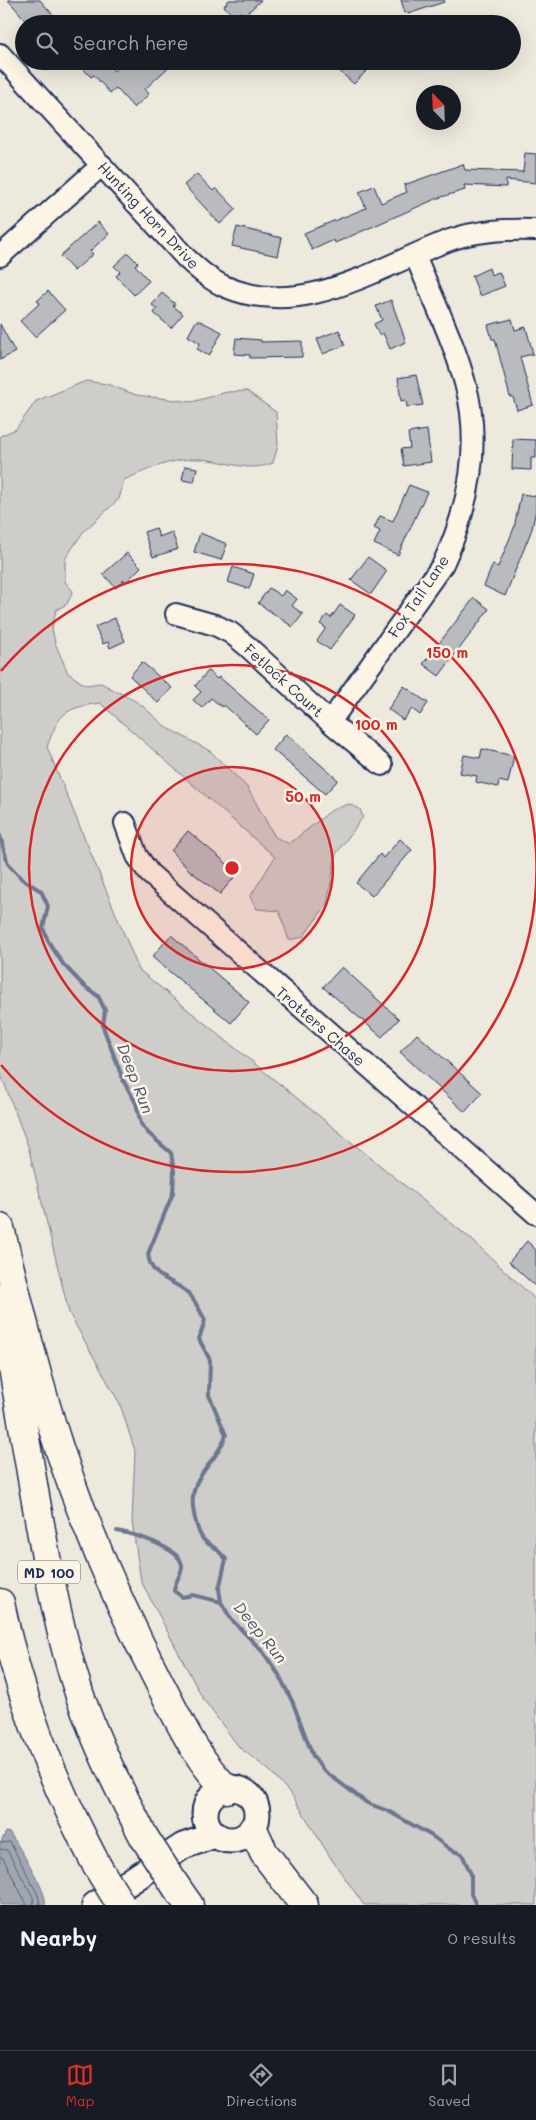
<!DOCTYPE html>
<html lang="en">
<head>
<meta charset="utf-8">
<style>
	:root { --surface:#171b24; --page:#20242c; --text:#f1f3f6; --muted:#9ea1a6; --line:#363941; --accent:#d93025 }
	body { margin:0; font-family:Mali,sans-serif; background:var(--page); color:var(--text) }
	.compass { position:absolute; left:416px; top:85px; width:45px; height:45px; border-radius:50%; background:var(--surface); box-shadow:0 5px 20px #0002; rotate:337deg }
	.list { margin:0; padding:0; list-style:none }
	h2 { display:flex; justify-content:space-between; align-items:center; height:65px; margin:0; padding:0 20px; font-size:21px }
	h2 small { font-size:16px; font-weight:400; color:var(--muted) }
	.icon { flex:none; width:28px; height:28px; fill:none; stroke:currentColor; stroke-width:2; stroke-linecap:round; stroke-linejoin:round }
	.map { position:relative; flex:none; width:536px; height:1905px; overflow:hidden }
	.search { position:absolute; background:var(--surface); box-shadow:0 5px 20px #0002; left:15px; right:15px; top:15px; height:55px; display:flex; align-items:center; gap:12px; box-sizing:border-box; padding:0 18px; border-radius:28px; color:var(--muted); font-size:19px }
	.sheet { height:145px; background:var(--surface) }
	nav { display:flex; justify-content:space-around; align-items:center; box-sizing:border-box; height:70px; border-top:1px solid var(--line); background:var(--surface); font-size:14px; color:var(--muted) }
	nav a { display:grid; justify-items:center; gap:2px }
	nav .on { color:var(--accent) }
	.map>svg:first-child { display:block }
	.green { fill:#cfcdca; stroke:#757e94 }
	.water { fill:#a2a7af; stroke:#6c778f }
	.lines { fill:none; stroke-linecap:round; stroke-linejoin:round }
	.shore { stroke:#515f7e; stroke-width:1 }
	.stream { stroke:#6c778f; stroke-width:4 }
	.building { fill:#babbbe; stroke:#1b2f5e }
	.minor-casing { stroke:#1b2f5e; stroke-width:24 }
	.major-casing { stroke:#1b2f5e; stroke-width:29 }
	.highway-casing { stroke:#1b2f5e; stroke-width:31 }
	.minor { stroke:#fcf5e5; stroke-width:20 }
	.major { stroke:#fcf5e5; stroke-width:25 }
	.highway { stroke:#fcf5e5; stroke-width:28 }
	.highway-bridge-casing { stroke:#1b2f5e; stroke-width:31; stroke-linecap:butt }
	.highway-bridge { stroke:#fcf5e5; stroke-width:28 }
	.ring { fill:none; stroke:#d62828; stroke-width:2.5 }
	.labels { text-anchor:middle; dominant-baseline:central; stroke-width:5; stroke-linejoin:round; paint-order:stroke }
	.shield { fill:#fcf5e5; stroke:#5e6a86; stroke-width:1 }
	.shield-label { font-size:14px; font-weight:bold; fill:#1b2f5e }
	.street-label { font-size:15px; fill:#1b2f5e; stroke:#fcf5e5 }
	.water-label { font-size:16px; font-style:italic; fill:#445376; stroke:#fcf5e5 }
	.centre { fill:#d62828; stroke:#fcf5e5; stroke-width:2.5 }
	.ring-label { font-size:15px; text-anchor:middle; font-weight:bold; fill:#d62828; stroke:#fcf5e5; stroke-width:5; stroke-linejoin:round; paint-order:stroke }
</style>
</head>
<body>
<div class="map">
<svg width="536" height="1905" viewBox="0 0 536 1905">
	<rect width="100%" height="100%" fill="#eee9dd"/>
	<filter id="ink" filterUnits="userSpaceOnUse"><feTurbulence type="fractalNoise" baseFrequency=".02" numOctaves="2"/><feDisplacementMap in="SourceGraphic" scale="10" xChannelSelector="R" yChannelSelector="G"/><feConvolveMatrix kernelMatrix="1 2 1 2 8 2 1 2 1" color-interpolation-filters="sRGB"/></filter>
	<g filter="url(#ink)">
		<!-- green -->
		<path class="green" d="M86,381L107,384L136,395L192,402L227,392L247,391L276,412L278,445L273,463C250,472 232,463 209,460C179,455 151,468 124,480L119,499L83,532L65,559V582L73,591L67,604L56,610L52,628L55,643L68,673L85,685L101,683L114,690L139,703L166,727L210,751L247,787L275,837L289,844L332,810L349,804L360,809L363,817L336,854L327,904L303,937L289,940L279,911L257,909L250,897L275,857L100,703C63,708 59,714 47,747L139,970L472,1240L536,1300V1905H364L332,1860L292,1795L270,1771L239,1747L203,1699L141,1581L132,1522L135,1451L120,1404L69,1313L28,1146L0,1072V436L16,429L36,401Z"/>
		<!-- water -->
		<path class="water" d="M6,1832L10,1833C18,1846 49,1893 45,1905H0V1844Z"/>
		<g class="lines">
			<!-- shore -->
			<path class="shore" d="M0,1843L10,1842L38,1895L40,1905
				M0,1849L7,1850L33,1897L34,1905
				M0,1857L3,1858L27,1905"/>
			<!-- stream -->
			<path class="stream" d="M0,836L8,864L22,879L41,891L48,906L43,928L48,941L63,964L84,986L98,996L105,1010L103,1027L124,1082L136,1103L141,1124L148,1133L171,1153L174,1171L173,1193L148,1254C151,1280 172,1278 188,1293C195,1300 200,1311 205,1320L199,1339L210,1360L209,1395L226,1435C215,1468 186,1475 194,1514C196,1523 197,1531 203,1539C206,1543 211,1545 215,1548C219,1551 222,1555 226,1559L219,1589L221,1602L231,1619L263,1652L279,1675L293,1703L313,1756L323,1770L367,1803L388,1811L432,1836L451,1850L462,1854L471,1874V1894L476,1905
				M117,1531C133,1534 179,1547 182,1565C183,1574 174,1581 174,1591L182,1597L193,1595L221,1602"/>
		</g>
		<!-- building -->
		<path class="building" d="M8,0H40L61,24H29Z
			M229,0H261L244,16L240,12L234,17L224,6Z
			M401,0H444V2L408,14V12L405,13Z
			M76,61H105L114,71L125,61H175L145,89L149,94L134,108L116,88L110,93L94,75L91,77Z
			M328,61H358L367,70L354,84Z
			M525,153L536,154V183L506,180V187L464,185L465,190L438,198L335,243L334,240L312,250L304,233L366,208L359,192L374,186L381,203L407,192L404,185L463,164L465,170L523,172Z
			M197,174L213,191L216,188L236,209L220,224L184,185Z
			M98,222L109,234L90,251L93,254L74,271L60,256Z
			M237,227L282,238L278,256L232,246Z
			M128,253L138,263L135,265L149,281L134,295L116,276L120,272L114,266Z
			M489,268L491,275L499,272L505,286L480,296L472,276Z
			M48,291L65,310L35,337L20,321L40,303L37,301Z
			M162,293L175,304L173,306L183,314L171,328L154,313L157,309L152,305Z
			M391,300L406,342L390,349L383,333L379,335L374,324L382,320L376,306Z
			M512,319L515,330L526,327L533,354L520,357L533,405L517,410L513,397H510L495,339H492L488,325Z
			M196,321H200L222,332L209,356L197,349L200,343L188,336Z
			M0,324L15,352L0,360Z
			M339,330L345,345L323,354L317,339Z
			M236,338L261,340V342L302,341V357L250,358V355L234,354Z
			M416,375L423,405L407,407L406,400L401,401L398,378Z
			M427,430L431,462L404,466L401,449L410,448L408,433Z
			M513,439L536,440V458H531V470L512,469Z
			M185,466L197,468L194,482L182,480Z
			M409,485L427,492L398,555L374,544L380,531L374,528L380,516L393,521Z
			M521,494L536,496V509L532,529L505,596L484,586L493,564L498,567L514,528Z
			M156,528L159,537L172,532L178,549L153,557L144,532Z
			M200,533L227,544L221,560L194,552Z
			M127,553L141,567L126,582L124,580L116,588L103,574Z
			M368,557L387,571L371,594L351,580Z
			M233,567L254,574L249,589L228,582Z
			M269,588L281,596L285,590L297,599L292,606L303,614L293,627L258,603Z
			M474,598L489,609L439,676L423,664Z
			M340,605L355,615L330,650L317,641L326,628L320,624L327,615L331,618Z
			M115,618L125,641L110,648L108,642L103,644L95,627Z
			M142,662L172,688L158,703L130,676Z
			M208,671L217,679L219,677L269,720L256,734L224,705L222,707L211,698L202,708L193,700L201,692L195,686Z
			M404,686L428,703L420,715L412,709L403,720L388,709Z
			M286,734L338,780L325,794L273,750Z
			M482,749L514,756L508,783L499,781L498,787L476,782L477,776L460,773L464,755L480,758Z
			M188,831L238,873L220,894L189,870L171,851Z
			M400,839L412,850L372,896L356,883L380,854L383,858Z
			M171,935L249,1002L231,1023L152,957Z
			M342,967L399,1019L382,1037L323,987Z
			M417,1034L482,1093L465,1112L400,1052Z
			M527,1241L536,1250V1287L509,1262Z"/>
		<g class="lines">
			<defs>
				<path id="minor" d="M0,54L186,258C198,269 211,281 226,287C304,320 379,266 450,240C478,230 507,229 536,230
					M0,256L102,165
					M176,614L215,625L231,633L247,646L330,722L382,765
					M330,722L443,564C469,508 482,443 465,383C453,339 432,297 415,255
					M125,823L137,856L149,873L536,1214"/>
				<path id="major" d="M205 1814a26 26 0 1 1 52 0a26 26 0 1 1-52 0Z
					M95,1905L183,1846L215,1835"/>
				<path id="highway" d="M0,1228C18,1302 36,1378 60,1451C87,1531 121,1609 160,1684C179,1720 197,1761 227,1789
					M1,1298C12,1364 24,1430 35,1496C47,1563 58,1631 80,1696C97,1745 120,1791 144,1837
					M0,1603C19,1698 52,1780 97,1866
					M253,1829L264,1853L304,1905
					M177,1888L189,1905"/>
			</defs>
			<!-- minor casing -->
			<use href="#minor" class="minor-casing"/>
			<!-- major casing -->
			<use href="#major" class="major-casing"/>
			<!-- highway casing -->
			<use href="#highway" class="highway-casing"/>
			<!-- minor -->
			<use href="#minor" class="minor"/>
			<!-- major -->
			<use href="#major" class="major"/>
			<!-- highway -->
			<use href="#highway" class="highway"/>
			<defs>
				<path id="highway-bridge" d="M144,1837L177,1888
					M97,1866L121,1905"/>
			</defs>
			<!-- highway-bridge casing -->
			<use href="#highway-bridge" class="highway-bridge-casing"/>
			<!-- highway-bridge -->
			<use href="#highway-bridge" class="highway-bridge"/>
		</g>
	</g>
	<!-- distance rings -->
	<circle cx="232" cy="868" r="101" fill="#d62828" fill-opacity=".12"/>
	<g class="ring">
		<circle cx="232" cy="868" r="101"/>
		<circle cx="232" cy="868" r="203"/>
		<path d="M1 671A304 304 0 1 1 1 1065"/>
	</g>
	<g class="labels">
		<!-- shield labels -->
		<rect class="shield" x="18" y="1560.5" width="62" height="23" rx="4"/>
		<g class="shield-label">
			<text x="49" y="1572">MD 100</text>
		</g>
		<!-- street labels -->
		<g class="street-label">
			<text transform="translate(149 215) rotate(47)">Hunting Horn Drive</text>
			<text transform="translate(418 596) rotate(-56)">Fox Tail Lane</text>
			<text transform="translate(284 680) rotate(42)">Fetlock Court</text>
			<text transform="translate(321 1026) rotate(41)">Trotters Chase</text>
		</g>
		<!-- water labels -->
		<g class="water-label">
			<text transform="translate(136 1078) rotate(69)">Deep Run</text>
			<text transform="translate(261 1632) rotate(51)">Deep Run</text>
		</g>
	</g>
	<circle cx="232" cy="868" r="8" class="centre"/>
	<g class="ring-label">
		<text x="447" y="658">150 m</text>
		<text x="376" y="730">100 m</text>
		<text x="303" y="802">50 m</text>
	</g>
</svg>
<svg class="compass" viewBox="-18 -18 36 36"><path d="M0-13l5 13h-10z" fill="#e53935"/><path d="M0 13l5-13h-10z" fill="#9ea1a6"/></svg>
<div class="search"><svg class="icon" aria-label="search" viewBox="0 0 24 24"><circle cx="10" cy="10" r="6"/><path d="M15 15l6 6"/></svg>Search here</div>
</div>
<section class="sheet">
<h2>Nearby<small>0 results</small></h2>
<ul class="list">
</ul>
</section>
<nav>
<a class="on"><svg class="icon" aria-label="map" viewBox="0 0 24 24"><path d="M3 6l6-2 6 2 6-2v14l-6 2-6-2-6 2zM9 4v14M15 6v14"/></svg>Map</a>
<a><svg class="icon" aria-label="directions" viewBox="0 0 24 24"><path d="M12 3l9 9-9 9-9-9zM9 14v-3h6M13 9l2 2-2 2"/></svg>Directions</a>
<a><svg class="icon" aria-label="saved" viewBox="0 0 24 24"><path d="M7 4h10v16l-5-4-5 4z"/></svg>Saved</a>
</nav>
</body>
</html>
